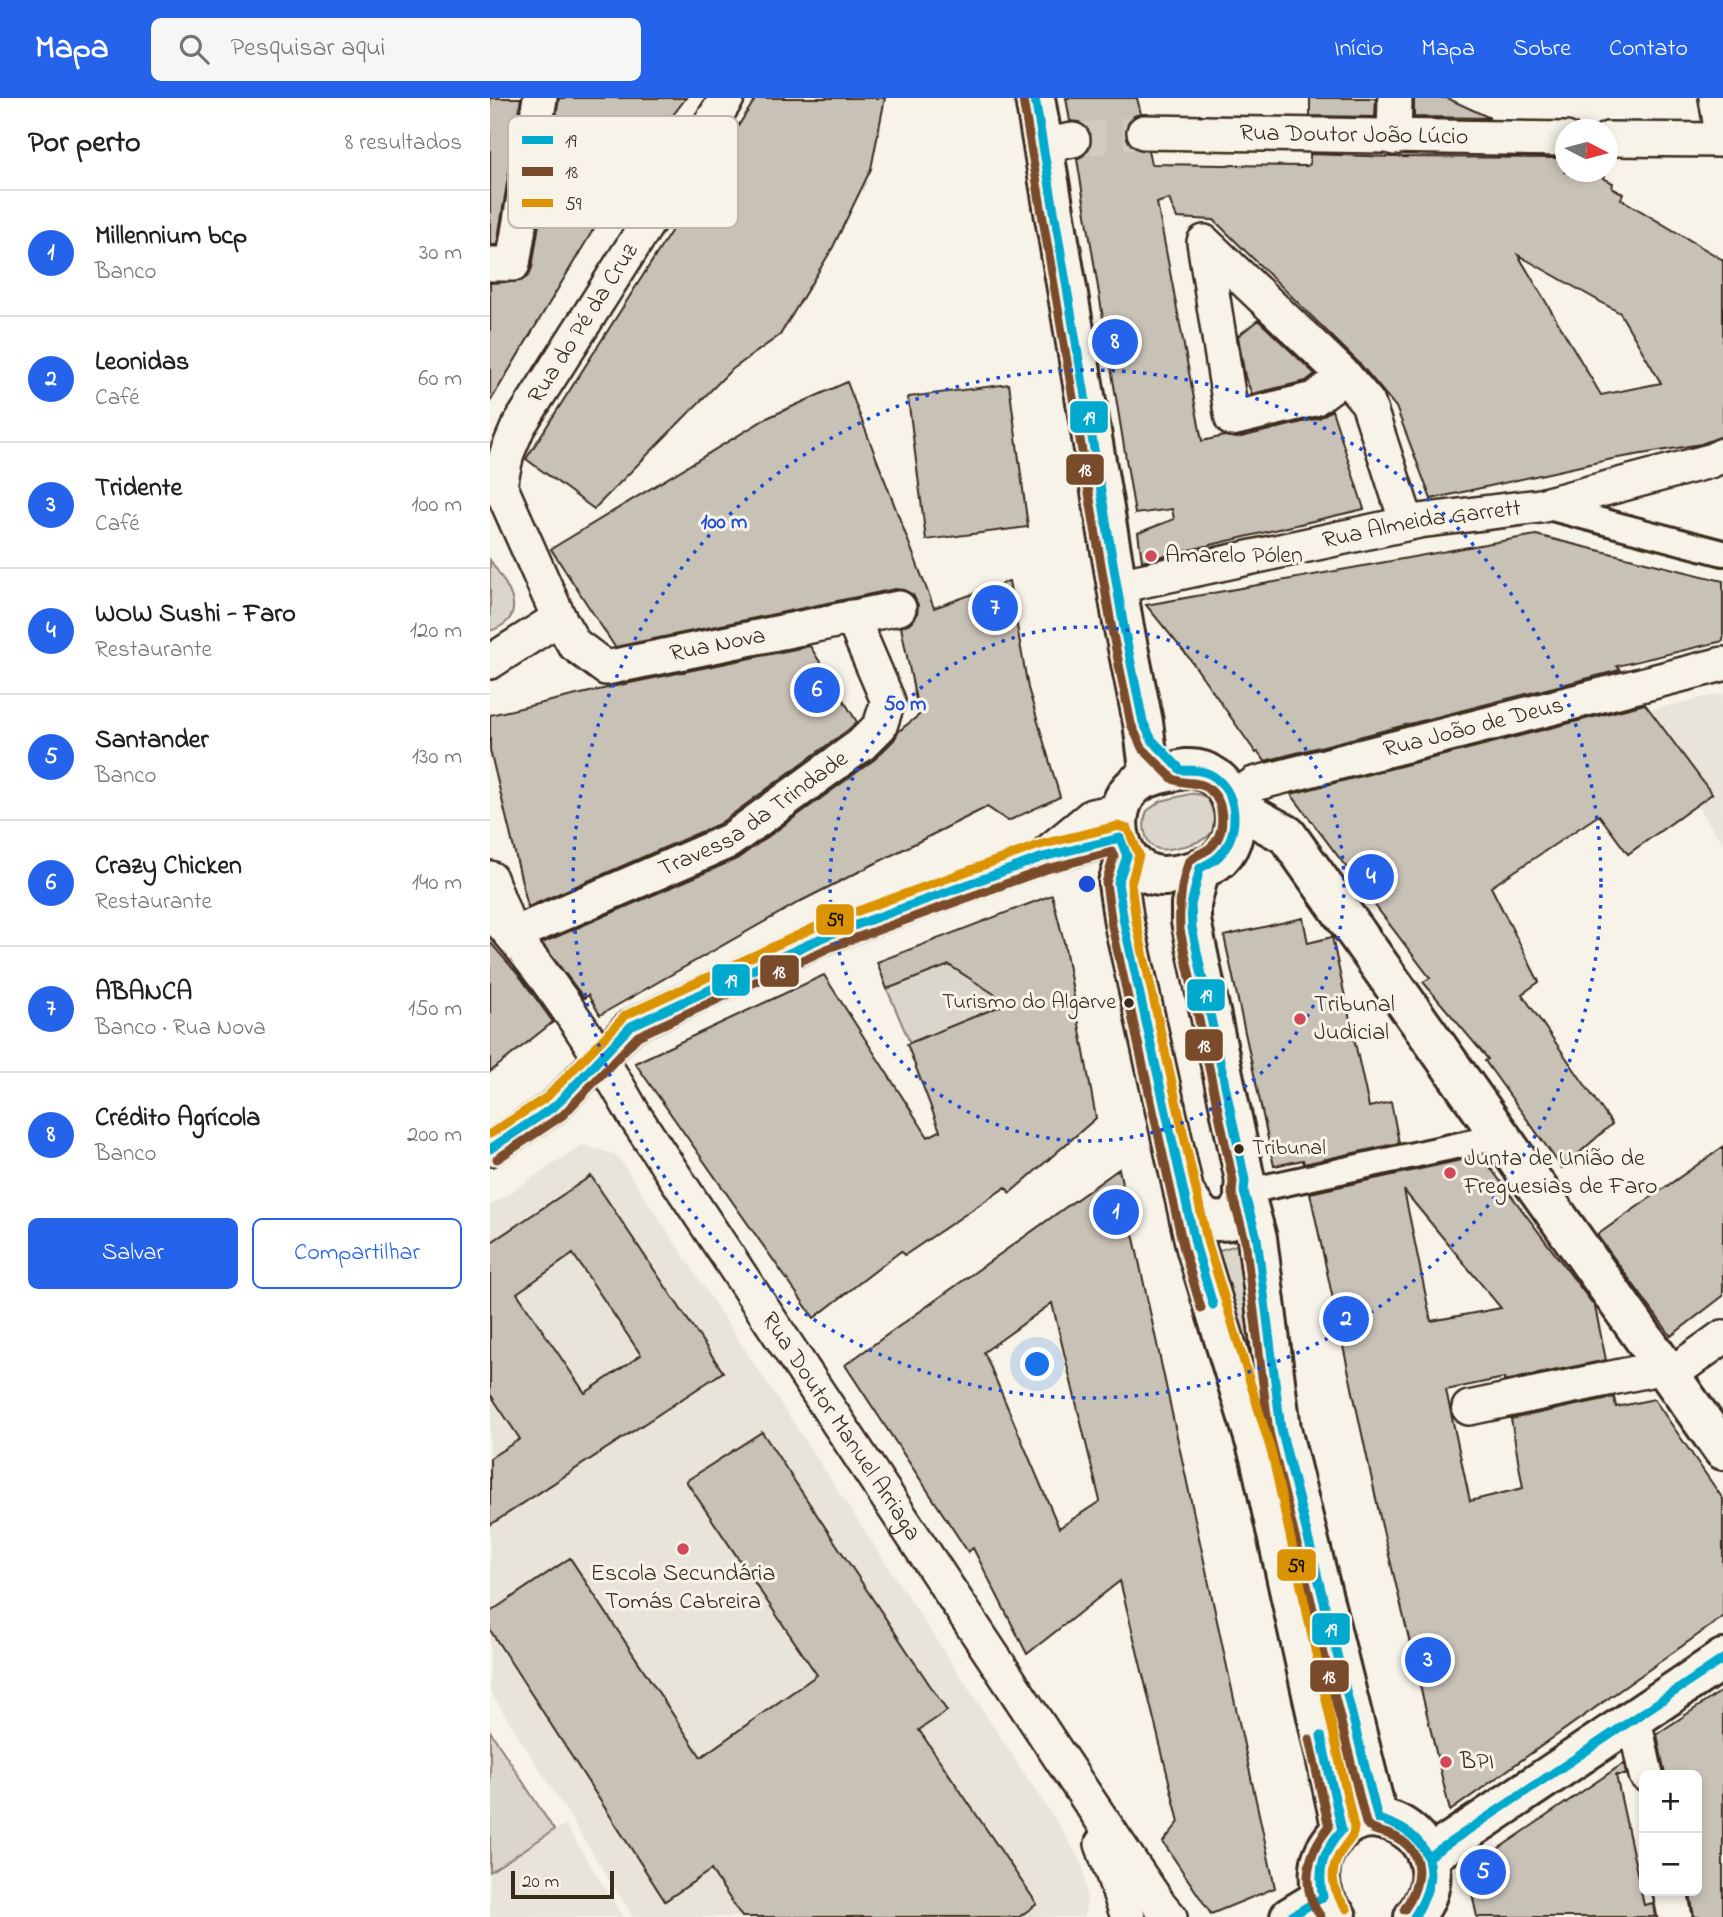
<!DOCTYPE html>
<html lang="pt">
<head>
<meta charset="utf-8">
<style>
	:root { --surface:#fff; --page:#f6f6f6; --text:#202124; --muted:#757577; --line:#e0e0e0; --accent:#2563eb }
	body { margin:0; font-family:"Indie Flower",sans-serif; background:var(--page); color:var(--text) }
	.controls { position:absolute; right:21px; bottom:21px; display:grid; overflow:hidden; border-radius:10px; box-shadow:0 4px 10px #0003 }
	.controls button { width:63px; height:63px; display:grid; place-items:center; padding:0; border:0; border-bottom:2px solid var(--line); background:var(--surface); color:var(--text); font:35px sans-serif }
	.compass { position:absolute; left:1065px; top:21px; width:63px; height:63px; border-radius:50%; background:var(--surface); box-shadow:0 4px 10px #0003; rotate:96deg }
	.scale { position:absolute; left:21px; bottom:18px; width:103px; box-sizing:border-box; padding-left:7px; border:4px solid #3b2a1e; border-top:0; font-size:19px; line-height:24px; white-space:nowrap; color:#3b2a1e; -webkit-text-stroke:5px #f7f3e8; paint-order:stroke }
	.you { position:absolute; left:548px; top:1267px; width:24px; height:24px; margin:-18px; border:5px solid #fff; border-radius:50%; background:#1a73e8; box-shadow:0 0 0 10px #1a73e833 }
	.badge { display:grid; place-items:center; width:46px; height:46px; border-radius:50%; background:var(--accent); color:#fff; font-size:23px; font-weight:700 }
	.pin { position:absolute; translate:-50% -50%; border:4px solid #fff; box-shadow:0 2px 7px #0006 }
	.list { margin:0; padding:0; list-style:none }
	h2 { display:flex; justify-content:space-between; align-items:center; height:91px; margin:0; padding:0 28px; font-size:30px }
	h2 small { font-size:23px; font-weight:400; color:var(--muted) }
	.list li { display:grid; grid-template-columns:46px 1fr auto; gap:21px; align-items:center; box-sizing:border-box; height:126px; padding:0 28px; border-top:2px solid var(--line) }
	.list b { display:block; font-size:26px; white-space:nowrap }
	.list p { margin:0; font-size:23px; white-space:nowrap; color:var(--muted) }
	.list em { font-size:23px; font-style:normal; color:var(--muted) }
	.actions { display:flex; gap:14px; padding:21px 28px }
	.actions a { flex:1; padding:16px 0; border:2px solid var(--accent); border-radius:10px; text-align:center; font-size:24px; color:var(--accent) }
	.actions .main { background:var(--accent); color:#fff }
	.icon { flex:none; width:38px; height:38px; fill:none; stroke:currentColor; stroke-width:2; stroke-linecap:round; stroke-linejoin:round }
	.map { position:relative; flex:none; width:1233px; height:1819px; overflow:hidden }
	header { display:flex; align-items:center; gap:42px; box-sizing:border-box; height:98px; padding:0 35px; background:var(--accent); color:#fff }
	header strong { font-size:33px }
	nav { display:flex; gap:38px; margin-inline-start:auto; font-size:24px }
	.search { width:490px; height:63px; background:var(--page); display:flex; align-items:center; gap:18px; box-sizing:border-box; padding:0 24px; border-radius:10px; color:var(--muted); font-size:26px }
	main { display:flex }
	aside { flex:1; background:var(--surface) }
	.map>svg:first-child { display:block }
	.built { fill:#e9e4d9 }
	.green { fill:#dbd6cb; stroke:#8b8074; stroke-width:2 }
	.building { fill:#c8c1b6; stroke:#3b2a1e; stroke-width:2; fill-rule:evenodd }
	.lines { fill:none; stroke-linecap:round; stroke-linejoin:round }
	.minor-tunnel { stroke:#d1cbc0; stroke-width:33; stroke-dasharray:33 17; stroke-linecap:butt }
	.pedestrian-casing { stroke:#3b2a1e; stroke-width:30 }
	.minor-casing { stroke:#3b2a1e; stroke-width:38 }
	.tertiary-casing { stroke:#3b2a1e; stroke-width:44 }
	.secondary-casing { stroke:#3b2a1e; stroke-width:44 }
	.pedestrian { stroke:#f7f3e8; stroke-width:24 }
	.minor { stroke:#f7f3e8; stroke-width:33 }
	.tertiary { stroke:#f7f3e8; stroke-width:38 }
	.secondary { stroke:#f7f3e8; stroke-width:38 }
	.bus-1-casing { stroke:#f7f3e8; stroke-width:14 }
	.bus-2-casing { stroke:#f7f3e8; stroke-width:14 }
	.bus-3-casing { stroke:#f7f3e8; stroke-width:14 }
	.bus-1 { stroke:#00a9ce; stroke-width:9 }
	.bus-2 { stroke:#7a4b2a; stroke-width:9 }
	.bus-3 { stroke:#db9304; stroke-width:9 }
	.ring { fill:none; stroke:#1d4ed8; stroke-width:3.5; stroke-dasharray:3.5 7 }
	.poi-dot { fill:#d1495b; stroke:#f7f3e8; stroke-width:2.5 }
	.bus-dot { fill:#3b2a1e; stroke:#f7f3e8; stroke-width:2.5 }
	.labels { text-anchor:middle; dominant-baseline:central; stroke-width:6; stroke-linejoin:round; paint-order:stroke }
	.bus-label { font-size:22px; fill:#3b2a1e; stroke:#f7f3e8; text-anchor:end }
	.street-label { font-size:24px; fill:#3b2a1e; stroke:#f7f3e8 }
	.poi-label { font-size:24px; fill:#3b2a1e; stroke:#f7f3e8; text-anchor:start }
	.key { fill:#f7f3e8; stroke:#bfb7ab; stroke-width:2 }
	.key-label { font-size:19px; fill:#3b2a1e }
	.centre { fill:#1d4ed8; stroke:#f7f3e8; stroke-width:3.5 }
	.ring-label { font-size:21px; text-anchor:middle; font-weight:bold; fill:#1d4ed8; stroke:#f7f3e8; stroke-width:6; stroke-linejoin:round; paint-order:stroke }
	.line-badge { stroke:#f7f3e8; stroke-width:2.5 }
	.badge-label { font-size:19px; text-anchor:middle; font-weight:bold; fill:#fff }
	.pale-badge-label { font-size:19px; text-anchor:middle; font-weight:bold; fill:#111 }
</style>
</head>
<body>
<header>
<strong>Mapa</strong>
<div class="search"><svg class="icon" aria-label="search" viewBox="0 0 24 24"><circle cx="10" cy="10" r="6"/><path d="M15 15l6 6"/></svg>Pesquisar aqui</div>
<nav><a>Início</a><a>Mapa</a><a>Sobre</a><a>Contato</a></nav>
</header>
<main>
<aside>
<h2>Por perto<small>8 resultados</small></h2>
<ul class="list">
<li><span class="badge">1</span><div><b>Millennium bcp</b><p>Banco</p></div><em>30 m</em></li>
<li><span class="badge">2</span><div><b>Leonidas</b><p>Café</p></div><em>60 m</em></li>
<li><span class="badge">3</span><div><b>Tridente</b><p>Café</p></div><em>100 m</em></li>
<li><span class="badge">4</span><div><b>WOW Sushi - Faro</b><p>Restaurante</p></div><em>120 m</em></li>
<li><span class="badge">5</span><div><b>Santander</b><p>Banco</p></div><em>130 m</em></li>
<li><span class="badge">6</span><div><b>Crazy Chicken</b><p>Restaurante</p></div><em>140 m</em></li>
<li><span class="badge">7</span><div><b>ABANCA</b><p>Banco · Rua Nova</p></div><em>150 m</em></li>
<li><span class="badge">8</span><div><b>Crédito Agrícola</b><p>Banco</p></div><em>200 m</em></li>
</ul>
<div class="actions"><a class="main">Salvar</a><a>Compartilhar</a></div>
</aside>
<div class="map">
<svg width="1233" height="1819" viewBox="0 0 1233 1819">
	<rect width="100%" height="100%" fill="#f7f3e8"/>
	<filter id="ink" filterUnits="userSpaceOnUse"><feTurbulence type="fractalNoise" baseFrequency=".0143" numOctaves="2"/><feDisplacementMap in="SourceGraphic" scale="14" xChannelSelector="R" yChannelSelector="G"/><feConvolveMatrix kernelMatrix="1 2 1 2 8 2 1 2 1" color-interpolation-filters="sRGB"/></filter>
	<g filter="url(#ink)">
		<!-- built -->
		<path class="built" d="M1233,595V745L1206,707L1222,696L1160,612Z
			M92,1047L127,1057L573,1734L593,1767L597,1803L594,1819H143L0,1593V1108Z
			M75,1726L133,1819H0V1776Z"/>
		<!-- green -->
		<path class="green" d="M0,462C16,486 43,519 0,533Z
			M700,696C710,695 718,699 723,707C737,732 715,743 695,748C686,749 677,753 668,751C653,746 652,725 657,713L671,703Z
			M459,867L479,880H579L420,945L397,891Z
			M753,1145L778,1328L720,1155Z
			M0,1633L64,1732L0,1774Z"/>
		<!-- building -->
		<path class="building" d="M0,0H31L7,147H0Z
			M69,0H196L130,87L0,304V185L31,183L38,178L42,170Z
			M266,0H395L381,71L342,151L290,237L240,273L104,411L36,361Z
			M576,0H647L651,16L644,18L638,24L635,34L637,43L644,50L658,53L661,66L817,68L820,66V56L904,59L1075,60V74H1111L1115,76L1113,80L1123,85L1122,90L1133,96L1131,101L1233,162V338L1211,346L1122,361L941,401L906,309L870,266L724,122L687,120L679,101L667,105L712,343L734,338L747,340L829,320L842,312L874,411L652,463L648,435L684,421L682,411L645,416L587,61L596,56L601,48L602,39L597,29L589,24L580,23ZM1028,157L1130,215L1171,285L1111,297Z
			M820,0H886L885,19L820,18Z
			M924,0H957L1000,20L924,19Z
			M768,222L825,276L816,283L762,296L755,279L748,238Z
			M357,284L444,510L519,483L538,590L570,699L518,723L497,709L311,803L110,917L98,897L94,900L52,845L247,761L385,661L404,642L409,633L429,617L411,529L422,524L427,517L428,507L423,497L414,492L405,491L125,549L61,451L277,320Z
			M519,286L538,429L436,442L418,299Z
			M1046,437L1233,483V543L1127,568L1130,572L775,663L768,654L766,655L700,561L656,507Z
			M320,548L367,624L358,632L229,726L38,809L0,652V617L130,587Z
			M1155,606L1222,696L1138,756L1109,717L1001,789L1049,884L1032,896L1122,1026L1072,1070L995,963L998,961L933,884L940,880L801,696Z
			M562,797L574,844L606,1020L520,1095L516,1089L415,1157L411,1153L324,1220L145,965L334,877L438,1039L450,1033L417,946L518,905L459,867L397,891L387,864Z
			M813,820L818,845L842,839L879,1009L901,1004L909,1045L814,1066L813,1062L784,1068L734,838Z
			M0,844L31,880L63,924L0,974Z
			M1233,1049V1198L1181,1238L1107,1137Z
			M976,1061L999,1068L1105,1209L1116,1262L1014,1283V1280L956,1292L980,1403L1033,1390L1021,1321L1124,1299L1126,1309L1164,1301L1233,1401V1519L960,1713L891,1424L820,1095ZM914,1092L921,1101L1011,1210L941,1223Z
			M629,1071L785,1790L721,1816L673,1744L689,1724L630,1483L537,1556L483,1450L478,1454L355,1267ZM562,1205L610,1403L569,1430L494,1254Z
			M101,1078L233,1274L0,1427V1360L30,1341L0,1296V1145ZM83,1156L151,1257L95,1295L27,1195Z
			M272,1334L457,1613L429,1632L547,1806L529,1819H252L221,1772L175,1803L0,1532V1514L80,1460L211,1659L327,1577L196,1383Z
			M1233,1592V1819H1204L1200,1796L1207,1794V1677H1175L1167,1636Z
			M1134,1665L1136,1677H1126L1154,1807L1163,1805L1165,1819H987L977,1772Z"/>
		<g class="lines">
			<!-- minor-tunnel -->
			<path class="minor-tunnel" d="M583,42L654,34"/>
			<defs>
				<path id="pedestrian" d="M1054,408L1233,455
					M754,1094L1011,1038"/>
				<g id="minor">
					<path d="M1226,0L1233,42"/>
					<path id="s1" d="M654,34L1076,41"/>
					<path d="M904,40L905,0"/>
					<path d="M1118,41L1233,42"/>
					<path d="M554,47L583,42"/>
					<path d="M0,166H23L50,0"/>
					<path d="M855,278L824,301L742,321L714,144L855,278L878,305L917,425"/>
					<path d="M0,380L8,383L69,520L0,564"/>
					<path id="s2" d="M8,383L10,386L17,355L28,329L237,0"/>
					<path id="s3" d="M628,488L929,423L1050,408L1220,363L1233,357"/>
					<path id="s4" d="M69,520L84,546L116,570L409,510"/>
					<path id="s5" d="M744,708L752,695L764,686L1233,566"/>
					<path d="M557,755L602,718L629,713"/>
					<path id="s6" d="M0,780L22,837L239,743L371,647L390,628L398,603L362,519"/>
					<path id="s7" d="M0,812C56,875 105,947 146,1020L593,1694L668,1805L680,1819"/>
					<path d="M0,1051L65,1008L141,928L336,838L553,759L630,740"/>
					<path d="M1180,1277L1233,1239"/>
					<path d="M979,1310L1174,1269"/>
					<path d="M1144,1621L1156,1677"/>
					<path d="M612,1746L638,1819"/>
					<path d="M1180,1793L1185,1819"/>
				</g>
				<path id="tertiary" d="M545,0L634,530L653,624L660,679
					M744,708L797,737L1233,1352
					M694,1095C712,1119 713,1128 745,1121L754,1105V1094
					M800,1819L833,1799"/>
				<path id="secondary" d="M696,671C743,668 760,730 730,760C718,772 690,777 674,778C629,779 613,713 645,687C659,676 680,674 696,671Z
					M637,758L628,785L634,825L706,1149L770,1359L852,1732
					M710,770L701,807V823L755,1082L754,1094L767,1140L791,1331L888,1721
					M938,1759L1233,1561
					M847,1819C833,1805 828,1789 830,1770C831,1757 838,1747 846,1737C892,1688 976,1755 924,1819"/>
			</defs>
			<!-- pedestrian casing -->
			<use href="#pedestrian" class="pedestrian-casing"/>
			<!-- minor casing -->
			<use href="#minor" class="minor-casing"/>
			<!-- tertiary casing -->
			<use href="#tertiary" class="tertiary-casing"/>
			<!-- secondary casing -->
			<use href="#secondary" class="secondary-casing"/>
			<!-- pedestrian -->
			<use href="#pedestrian" class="pedestrian"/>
			<!-- minor -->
			<use href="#minor" class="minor"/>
			<!-- tertiary -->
			<use href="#tertiary" class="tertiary"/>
			<!-- secondary -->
			<use href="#secondary" class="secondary"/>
			<defs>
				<path id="bus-1" d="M545,0L634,530L653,624L662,642L691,672C704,672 717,672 727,681C750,700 749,739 728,759C724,763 716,767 710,770L701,807L702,830L755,1082L754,1094L767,1140L791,1331L888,1721C941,1736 954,1773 924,1819
					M0,1051L65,1008L141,928L336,838L553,759L630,740L637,758L628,785L634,825L706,1149L723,1207
					M938,1759L1233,1561
					M800,1819L833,1799C827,1771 833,1753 852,1732L831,1638"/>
				<path id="bus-2" d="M533,2L622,532L641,626L652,650L683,681C695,687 709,682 719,691C736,705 736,736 720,750C713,756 702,757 698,766C690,787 689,810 690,832L743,1083L742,1096L755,1142L779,1334L876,1725C882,1734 891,1733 901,1737C937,1752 932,1785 914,1812
					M7,1061L73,1017L148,938L341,849L557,771L622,754L624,758L616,785L622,828L694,1152L711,1210
					M819,1641L839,1729C817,1755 809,1790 831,1819"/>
				<path id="bus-3" d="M0,1036L57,999L136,917L332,826L549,747L628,728L638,731L649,757L641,786L646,823L718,1146L782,1356L864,1729C864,1739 859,1742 854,1749C838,1771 840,1791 857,1811"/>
			</defs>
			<!-- bus-1 casing -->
			<use href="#bus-1" class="bus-1-casing"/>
			<!-- bus-2 casing -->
			<use href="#bus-2" class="bus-2-casing"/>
			<!-- bus-3 casing -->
			<use href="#bus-3" class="bus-3-casing"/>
			<!-- bus-1 -->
			<use href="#bus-1" class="bus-1"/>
			<!-- bus-2 -->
			<use href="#bus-2" class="bus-2"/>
			<!-- bus-3 -->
			<use href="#bus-3" class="bus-3"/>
		</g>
	</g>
	<!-- distance rings -->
	<g class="ring">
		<circle cx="597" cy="786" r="257"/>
		<circle cx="597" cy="786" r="514"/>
	</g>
	<!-- markers -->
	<g class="poi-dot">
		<circle cx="661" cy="458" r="7"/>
		<circle cx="810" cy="921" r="7"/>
		<circle cx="960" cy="1075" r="7"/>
		<circle cx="193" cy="1451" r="7"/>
		<circle cx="956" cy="1664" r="7"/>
	</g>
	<g class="bus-dot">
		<circle cx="639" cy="905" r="6"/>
		<circle cx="749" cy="1051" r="6"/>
	</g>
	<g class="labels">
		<!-- bus labels -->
		<g class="bus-label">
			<text x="626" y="905">Turismo do Algarve</text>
			<text x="762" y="1051" text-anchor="start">Tribunal</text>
		</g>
		<!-- street labels -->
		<g class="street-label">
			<text stroke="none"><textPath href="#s1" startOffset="210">Rua Doutor João Lúcio</textPath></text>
			<text stroke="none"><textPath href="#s2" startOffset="186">Rua do Pé da Cruz</textPath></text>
			<text stroke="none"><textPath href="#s3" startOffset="310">Rua Almeida Garrett</textPath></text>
			<text stroke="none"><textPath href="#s4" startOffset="184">Rua Nova</textPath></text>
			<text stroke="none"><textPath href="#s5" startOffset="257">Rua João de Deus</textPath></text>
			<text stroke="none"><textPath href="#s6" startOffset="332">Travessa da Trindade</textPath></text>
			<text stroke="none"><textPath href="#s7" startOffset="625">Rua Doutor Manuel Arriaga</textPath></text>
		</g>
		<!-- poi labels -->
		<g class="poi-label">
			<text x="675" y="458">Amarelo Pólen</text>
			<text x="824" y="907">Tribunal<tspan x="824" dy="28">Judicial</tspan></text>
			<text x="974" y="1061">Junta de União de<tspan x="974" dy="28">Freguesias de Faro</tspan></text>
			<text x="193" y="1476" text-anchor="middle">Escola Secundária<tspan x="193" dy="28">Tomás Cabreira</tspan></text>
			<text x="970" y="1664">BPI</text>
		</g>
	</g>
	<!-- legend -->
	<rect x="18" y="18" width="230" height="112" rx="10" class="key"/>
	<rect x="32" y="38" width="31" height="8" fill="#00a9ce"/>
	<rect x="32" y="69" width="31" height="9" fill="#7a4b2a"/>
	<rect x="32" y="101" width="31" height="8" fill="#db9304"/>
	<g class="key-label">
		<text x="75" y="49">19</text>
		<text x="75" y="80">18</text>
		<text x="75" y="112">59</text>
	</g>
	<circle cx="597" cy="786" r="10" class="centre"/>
	<g class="ring-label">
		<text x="234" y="430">100 m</text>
		<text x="415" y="612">50 m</text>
	</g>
	<g class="line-badge">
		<rect x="579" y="302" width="40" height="34" rx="7" fill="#00a9ce"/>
		<rect x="575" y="355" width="40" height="33" rx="7" fill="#7a4b2a"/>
		<rect x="325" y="805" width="40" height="33" rx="7" fill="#db9304"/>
		<rect x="269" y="856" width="41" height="34" rx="7" fill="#7a4b2a"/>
		<rect x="221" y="865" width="40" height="34" rx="7" fill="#00a9ce"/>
		<rect x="696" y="880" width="40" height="34" rx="7" fill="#00a9ce"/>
		<rect x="694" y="930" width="40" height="34" rx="7" fill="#7a4b2a"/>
		<rect x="786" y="1450" width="41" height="34" rx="7" fill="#db9304"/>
		<rect x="821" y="1514" width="40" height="34" rx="7" fill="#00a9ce"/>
		<rect x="819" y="1561" width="41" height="34" rx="7" fill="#7a4b2a"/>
	</g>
	<g class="badge-label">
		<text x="599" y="326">19</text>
		<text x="595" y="378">18</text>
		<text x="289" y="880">18</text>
		<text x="241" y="889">19</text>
		<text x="716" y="904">19</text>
		<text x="714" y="954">18</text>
		<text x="841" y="1538">19</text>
		<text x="839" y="1585">18</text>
	</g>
	<g class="pale-badge-label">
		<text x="345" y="828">59</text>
		<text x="806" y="1474">59</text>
	</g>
</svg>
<div class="controls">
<button>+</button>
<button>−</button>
</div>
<svg class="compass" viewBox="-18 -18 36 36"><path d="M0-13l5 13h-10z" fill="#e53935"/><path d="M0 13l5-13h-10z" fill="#757577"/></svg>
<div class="scale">20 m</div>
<div class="you"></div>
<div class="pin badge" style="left:626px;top:1114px">1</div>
<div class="pin badge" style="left:856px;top:1221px">2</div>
<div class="pin badge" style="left:938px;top:1562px">3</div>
<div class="pin badge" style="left:881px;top:779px">4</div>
<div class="pin badge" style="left:993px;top:1774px">5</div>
<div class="pin badge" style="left:327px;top:592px">6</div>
<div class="pin badge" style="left:505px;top:510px">7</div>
<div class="pin badge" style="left:625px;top:244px">8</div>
</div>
</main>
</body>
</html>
